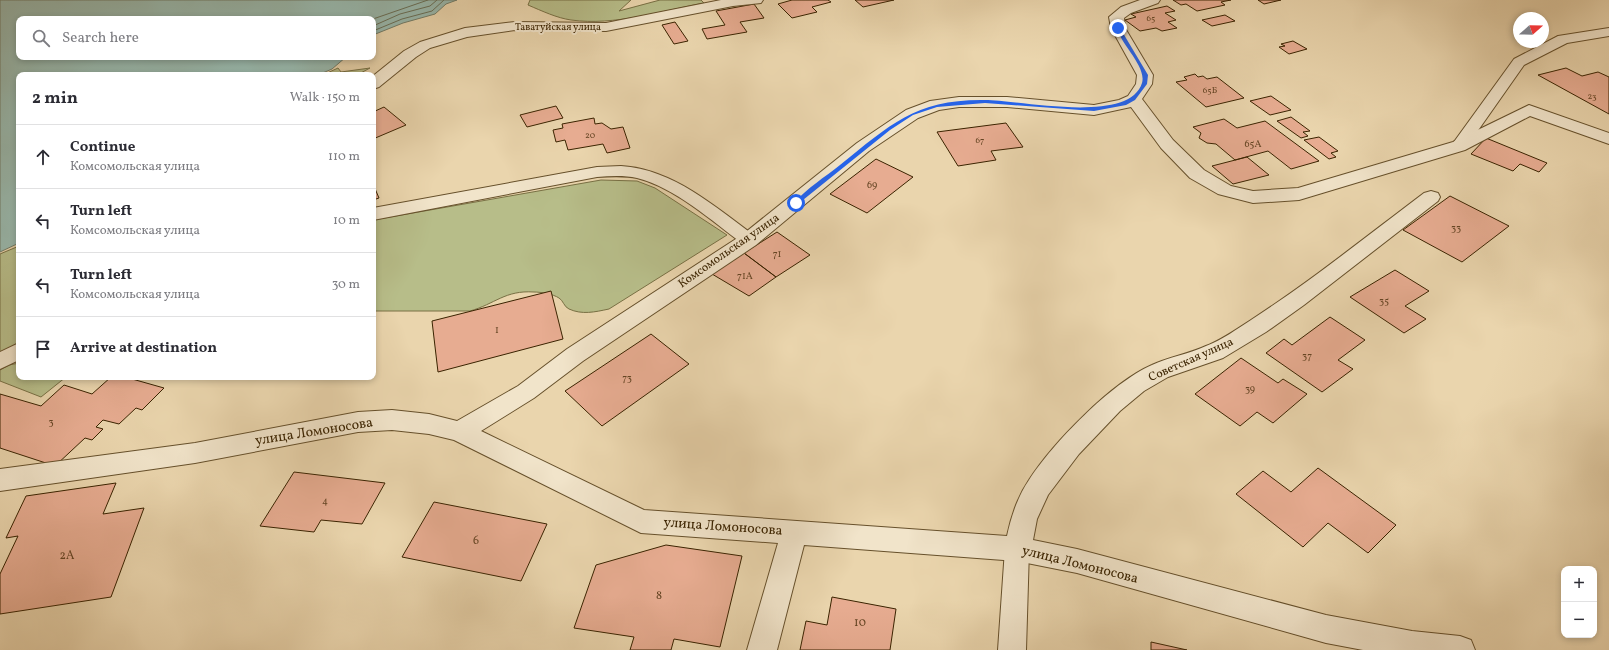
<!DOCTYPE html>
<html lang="en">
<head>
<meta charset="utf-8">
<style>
	:root { --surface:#fff; --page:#f2f2f3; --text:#2b2b33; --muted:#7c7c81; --line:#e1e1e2 }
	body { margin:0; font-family:Vollkorn,serif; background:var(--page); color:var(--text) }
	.controls { position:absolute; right:12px; bottom:12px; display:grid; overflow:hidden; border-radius:8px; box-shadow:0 2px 6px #0003 }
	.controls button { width:36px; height:36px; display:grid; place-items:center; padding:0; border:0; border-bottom:1px solid var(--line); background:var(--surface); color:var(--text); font:20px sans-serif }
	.compass { position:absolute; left:1513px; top:12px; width:36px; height:36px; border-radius:50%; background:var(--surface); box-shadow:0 2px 6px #0003; rotate:70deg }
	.stop { position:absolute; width:12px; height:12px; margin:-9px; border:3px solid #2563eb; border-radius:50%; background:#fff }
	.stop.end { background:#2563eb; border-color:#fff; box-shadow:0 1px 4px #0008 }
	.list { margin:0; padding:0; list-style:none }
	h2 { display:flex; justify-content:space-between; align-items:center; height:52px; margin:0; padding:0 16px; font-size:17px }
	h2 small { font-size:13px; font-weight:400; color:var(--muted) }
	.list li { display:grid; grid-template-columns:26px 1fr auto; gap:12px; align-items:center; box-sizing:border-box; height:64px; padding:0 16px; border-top:1px solid var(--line) }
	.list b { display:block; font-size:15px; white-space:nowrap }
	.list p { margin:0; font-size:13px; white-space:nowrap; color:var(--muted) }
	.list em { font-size:13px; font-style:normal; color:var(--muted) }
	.icon { flex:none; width:22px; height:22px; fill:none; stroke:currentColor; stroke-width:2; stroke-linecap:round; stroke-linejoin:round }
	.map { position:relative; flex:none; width:1609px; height:650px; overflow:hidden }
	.search { position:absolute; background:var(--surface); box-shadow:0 2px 6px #0003; left:16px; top:16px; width:360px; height:44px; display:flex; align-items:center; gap:10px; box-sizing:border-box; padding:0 14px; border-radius:8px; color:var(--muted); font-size:15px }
	.panel { position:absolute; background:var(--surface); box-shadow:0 2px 6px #0003; left:16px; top:72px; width:360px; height:308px; border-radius:8px }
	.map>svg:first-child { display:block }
	.green { fill:#b7bd89; stroke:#787044 }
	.water { fill:#98b8ad; stroke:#727c68 }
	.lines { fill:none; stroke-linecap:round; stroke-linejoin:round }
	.shore { stroke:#696e56; stroke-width:1 }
	.building { fill:#e7ac91; stroke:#3a2300 }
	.lane-casing { stroke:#66502b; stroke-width:2 }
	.street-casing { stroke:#66502b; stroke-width:2 }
	.lane { fill:#f1e4ca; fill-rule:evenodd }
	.street { fill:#f1e4ca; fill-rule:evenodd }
	.route { fill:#2563eb }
	.labels { text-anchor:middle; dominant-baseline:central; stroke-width:4; stroke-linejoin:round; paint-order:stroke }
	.far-number-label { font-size:9px; fill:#654524 }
	.far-street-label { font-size:10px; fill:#3a2300; stroke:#f1e4ca }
	.number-label { font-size:10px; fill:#654524 }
	.street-label { font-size:12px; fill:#3a2300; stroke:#f1e4ca }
	.near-number-label { font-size:12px; fill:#654524 }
	.near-street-label { font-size:14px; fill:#3a2300; stroke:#f1e4ca }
</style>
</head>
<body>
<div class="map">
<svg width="1609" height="650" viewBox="0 0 1609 650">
	<rect width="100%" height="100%" fill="#ead5ad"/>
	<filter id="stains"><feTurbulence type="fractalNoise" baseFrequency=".005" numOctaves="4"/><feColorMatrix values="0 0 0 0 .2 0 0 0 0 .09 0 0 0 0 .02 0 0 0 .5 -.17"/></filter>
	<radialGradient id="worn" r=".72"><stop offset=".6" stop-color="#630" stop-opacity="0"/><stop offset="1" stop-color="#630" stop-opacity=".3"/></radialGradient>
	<!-- green -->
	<path class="green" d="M530,0H631L619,11L660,0H701L704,3C661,11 615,26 571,20C557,18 542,11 528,5Z
		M338,68L341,72L370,68L357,75H323Z
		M601,180L637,181L655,188L727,235L609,309C595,312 582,315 569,309C564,307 563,300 559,298C553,294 541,292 534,292C505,290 495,304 470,311H373V220Z
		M19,246V345L0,355V254Z
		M19,363V377H66L41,397L0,381V370L9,365Z"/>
	<!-- water -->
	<path class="water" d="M0,0H457L446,4L435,14L403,23L373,35V19H19V57H346L332,69L318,75H19V243L0,252Z"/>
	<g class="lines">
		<!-- shore -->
		<path class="shore" d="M373,19L428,0
			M373,26L400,14L430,6L437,0
			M373,31L402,19L432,11L444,0"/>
	</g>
	<!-- building -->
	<path class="building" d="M792,0H828L831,2L812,7L817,12L792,18L778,4Z
		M855,0H894L863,7Z
		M1173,0H1231L1221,2L1225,5L1197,11L1186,4L1181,5Z
		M1258,0H1281L1264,4Z
		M754,4L764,18L740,22L747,32L707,39L702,29L725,25L716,11Z
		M1167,6L1175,11L1165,13L1176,20L1168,22L1177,28L1162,31L1156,28L1140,31L1125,20L1136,17L1131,14Z
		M1225,15L1235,21L1212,26L1202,20Z
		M675,22L688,41L674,44L662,25Z
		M1293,41L1307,49L1289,54L1279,47L1285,46L1281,44Z
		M1566,68L1582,76L1598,72L1609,77V114L1538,75Z
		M1195,74L1198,77L1203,76L1207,79L1217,77L1244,98L1206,107L1176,82L1187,80L1184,77Z
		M1271,96L1291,110L1270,115L1250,101Z
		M556,106L563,118L527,127L520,115Z
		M384,107L406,125L373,139V112Z
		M1291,117L1310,131L1303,132L1308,136L1301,138L1277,121Z
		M594,118L595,124L602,123L611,129L623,127L630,148L607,153L603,144L568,150L565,140L556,142L553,130L563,128L562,124Z
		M1224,119L1237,128L1265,121L1319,161L1291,169L1268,151L1235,160L1216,144L1207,143L1199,138L1201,133L1193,127Z
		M1006,123L1023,147L991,151L996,160L958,166L937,132Z
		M1319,137L1338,151L1331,153L1336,157L1329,159L1304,140Z
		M1486,138L1547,163L1539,172L1520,164L1513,171L1471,154Z
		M1247,157L1269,175L1233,184L1212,166Z
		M876,159L913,177L867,213L830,194Z
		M373,184L379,198L373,200Z
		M1450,196L1509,226L1462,262L1403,230Z
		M777,232L810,255L776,277L744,253Z
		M744,253L776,277L749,296L712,274Z
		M1395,270L1429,291L1405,306L1426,319L1404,333L1350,297Z
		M551,291L563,339L438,372L432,321Z
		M1330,317L1365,340L1338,360L1353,369L1322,392L1266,353L1284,339L1292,345Z
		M651,334L689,364L602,426L565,391Z
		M1241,358L1278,383L1283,379L1307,394L1273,423L1257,412L1240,426L1195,394Z
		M111,377H125L164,388L142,410L136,408L119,424L103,420L96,427L103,429L92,440L85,438L55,466L0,448V394L41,406L64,385L92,394Z
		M1318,468L1396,525L1368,553L1328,523L1303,547L1236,494L1263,471L1291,492Z
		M294,472L385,483L362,524L321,520L314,532L260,526Z
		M116,483L103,514L144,508L111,597L0,614V574L18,536L6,538L26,496Z
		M434,502L547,524L521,581L402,557Z
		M666,545L742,556L720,647L674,639L671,650H630L634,637L574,628L596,565Z
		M832,597L896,609L890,650H800L806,621L827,625Z
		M1151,642L1187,650H1151Z"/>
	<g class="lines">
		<defs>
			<path id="lane" d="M1609,28V36L1567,43L1524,65L1465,149L1459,151L1453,149L1451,146L1514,59L1558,36Z
				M621,166C673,169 715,207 755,236L758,240L755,244L749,246L743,244C712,221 674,187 637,178C624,175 610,176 597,177L373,220V208L597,167Z
				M19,343V360L0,369V352Z
				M1017,538L1026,541L1029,549L1026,650H998L1005,549L1008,541Z"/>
			<path id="street" d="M721,0H763L761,3L733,6L606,31L515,30L467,37L430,48L416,57L379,87L373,89V76L404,51L420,42L465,28L515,22L606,23Z
				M1140,0H1160L1158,3L1131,13L1124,18L1125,28L1153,75L1152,84L1142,99L1173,140L1204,170L1231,186L1253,191L1298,188L1453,142L1529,105L1609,133V144L1530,116L1465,150L1299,200L1253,203L1218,194L1190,178L1161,148L1131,107L1094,115L1007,107H959L939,110L918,118L869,151L756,245L583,361L534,398L481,431L644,510L1007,536C1011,517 1018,496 1029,480C1053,443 1111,383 1152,365C1169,357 1189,354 1206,346C1222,340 1237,329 1251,320C1311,281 1367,236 1424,193L1431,191L1438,193L1440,197L1438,201L1304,305L1266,332L1223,358L1168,377L1144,391L1120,411L1079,454L1048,495L1037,519L1033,540L1077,549L1326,615L1412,631L1460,636L1471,640L1475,650H1363L1326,643L1077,573L1017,561L804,545L777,650H747L778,543L641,533L454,440L429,434L392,430L358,432L195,463L0,491V469L195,443L358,412L392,410L429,414L457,421L518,386L567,349L742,235L857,143L906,110L930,101L959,97H1007L1094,105L1119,100L1128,96L1136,84L1137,75L1111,28L1109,17L1121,7Z"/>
		</defs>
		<!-- lane casing -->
		<use href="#lane" class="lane-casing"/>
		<!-- street casing -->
		<use href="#street" class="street-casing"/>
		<!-- lane -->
		<use href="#lane" class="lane"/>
		<!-- street -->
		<use href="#street" class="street"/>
	</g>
	<!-- route -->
	<path class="route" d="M1117,27L1120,28L1148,75L1147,84L1135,100L1126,105L1094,111L985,103L937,107L913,115L890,130L798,204L794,203C807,188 825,177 840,165C891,124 916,99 985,100C1019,100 1129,125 1142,83C1147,66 1119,43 1117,27Z"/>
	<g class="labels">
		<!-- far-number labels -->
		<g class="far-number-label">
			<text x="1151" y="18">65</text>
			<text x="1210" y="90">65Б</text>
			<text x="1592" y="96">23</text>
			<text x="590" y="135">20</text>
			<text x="980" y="140">67</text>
		</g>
		<!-- far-street labels -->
		<g class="far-street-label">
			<text x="558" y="27">Таватуйская улица</text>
		</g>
		<!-- number labels -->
		<g class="number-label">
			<text x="1253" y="144">65А</text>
			<text x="872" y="185">69</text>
			<text x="1456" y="228">33</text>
			<text x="777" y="254">71</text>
			<text x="745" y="276">71А</text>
			<text x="1384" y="301">35</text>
			<text x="497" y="330">1</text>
			<text x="1307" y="356">37</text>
			<text x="627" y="378">73</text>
			<text x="1250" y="389">39</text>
			<text x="51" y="422">3</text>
			<text x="325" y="501">4</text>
		</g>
		<!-- street labels -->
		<g class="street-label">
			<text transform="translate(729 251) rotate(-35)">Комсомольская улица</text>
			<text transform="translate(1191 360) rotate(-24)">Советская улица</text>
		</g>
		<!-- near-number labels -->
		<g class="near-number-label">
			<text x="476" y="541">6</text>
			<text x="67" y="556">2А</text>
			<text x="659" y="596">8</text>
			<text x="860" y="623">10</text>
		</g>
		<!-- near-street labels -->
		<g class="near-street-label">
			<text transform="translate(314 432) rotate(-9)">улица Ломоносова</text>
			<text transform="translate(723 527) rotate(4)">улица Ломоносова</text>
			<text transform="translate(1080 565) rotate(14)">улица Ломоносова</text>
		</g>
	</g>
	<rect width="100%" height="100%" filter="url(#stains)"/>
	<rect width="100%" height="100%" fill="url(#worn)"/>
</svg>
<div class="controls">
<button>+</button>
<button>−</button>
</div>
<svg class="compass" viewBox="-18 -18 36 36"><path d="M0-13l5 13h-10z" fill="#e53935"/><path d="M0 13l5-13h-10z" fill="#7c7c81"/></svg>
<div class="stop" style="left:796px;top:203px"></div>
<div class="stop end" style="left:1118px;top:28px"></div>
<div class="search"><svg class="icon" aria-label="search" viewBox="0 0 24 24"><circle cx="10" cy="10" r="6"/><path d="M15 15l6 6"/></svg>Search here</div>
<section class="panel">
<h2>2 min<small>Walk · 150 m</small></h2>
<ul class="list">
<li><svg class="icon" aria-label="ahead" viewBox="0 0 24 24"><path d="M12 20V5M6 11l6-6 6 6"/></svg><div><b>Continue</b><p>Комсомольская улица</p></div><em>110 m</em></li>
<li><svg class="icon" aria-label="left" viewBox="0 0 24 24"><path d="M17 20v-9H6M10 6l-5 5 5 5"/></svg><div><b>Turn left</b><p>Комсомольская улица</p></div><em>10 m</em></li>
<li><svg class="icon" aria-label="left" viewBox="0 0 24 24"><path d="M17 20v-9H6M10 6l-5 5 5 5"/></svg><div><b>Turn left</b><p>Комсомольская улица</p></div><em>30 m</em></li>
<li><svg class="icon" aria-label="arrive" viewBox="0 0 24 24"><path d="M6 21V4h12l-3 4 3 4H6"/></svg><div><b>Arrive at destination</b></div></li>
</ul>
</section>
</div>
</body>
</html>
